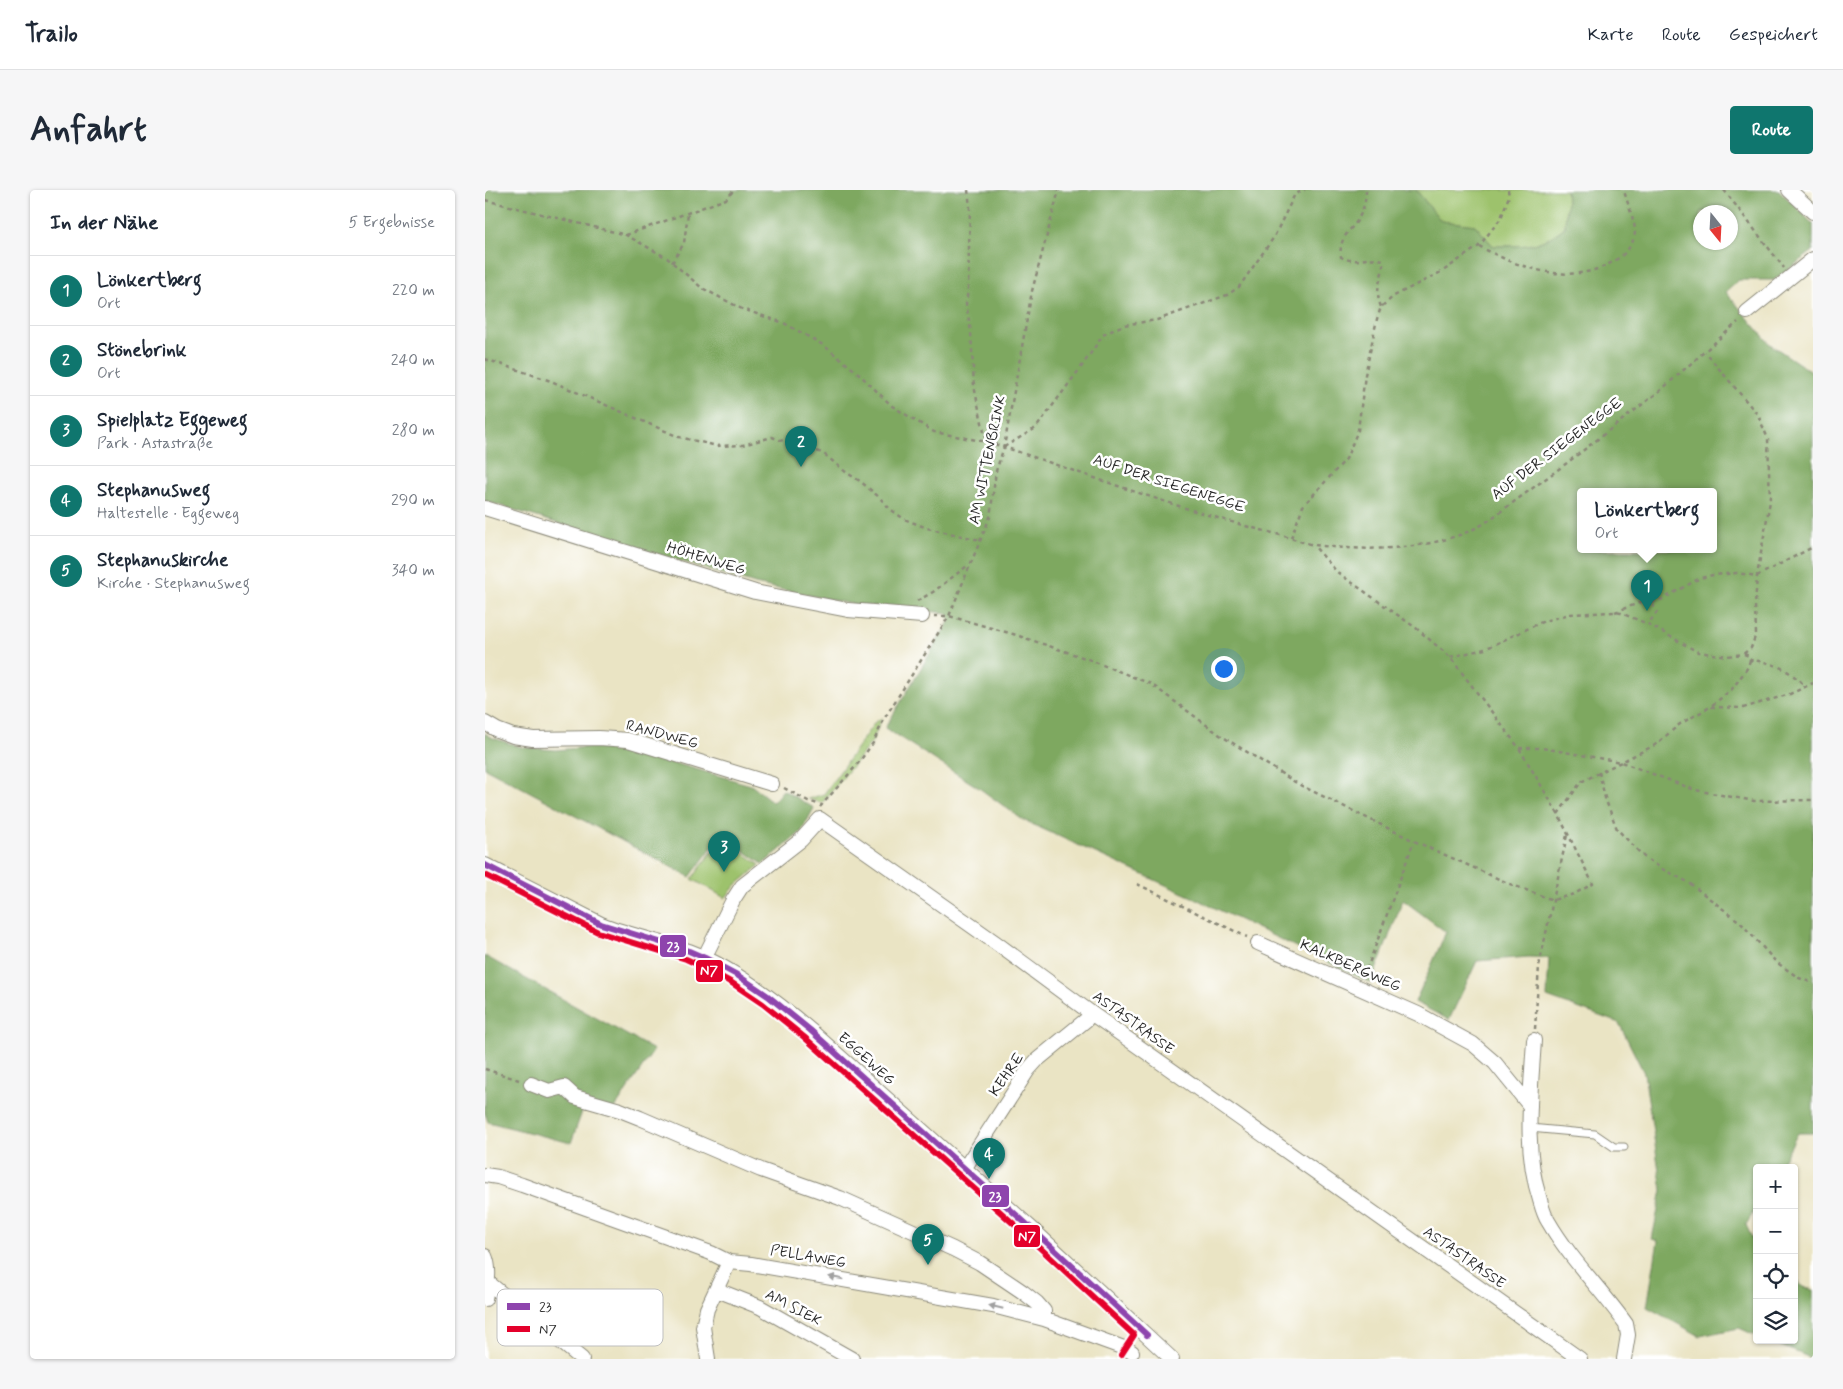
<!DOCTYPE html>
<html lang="de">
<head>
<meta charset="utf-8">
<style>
	:root { --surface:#fff; --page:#f6f6f7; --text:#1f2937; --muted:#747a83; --line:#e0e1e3; --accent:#0f766e }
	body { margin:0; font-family:Mynerve,sans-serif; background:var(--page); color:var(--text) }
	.controls { position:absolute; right:15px; bottom:15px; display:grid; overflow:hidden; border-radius:5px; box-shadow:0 1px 4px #0004 }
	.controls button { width:45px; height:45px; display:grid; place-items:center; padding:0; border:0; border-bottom:1px solid var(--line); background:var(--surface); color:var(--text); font:25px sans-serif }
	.compass { position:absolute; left:1208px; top:15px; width:45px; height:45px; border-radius:50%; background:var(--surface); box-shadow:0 1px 4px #0004; rotate:162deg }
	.you { position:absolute; left:738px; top:478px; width:18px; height:18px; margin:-12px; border:4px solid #fff; border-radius:50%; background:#1a73e8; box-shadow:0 0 0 8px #1a73e833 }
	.badge { display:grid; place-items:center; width:32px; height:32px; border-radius:50%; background:var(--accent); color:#fff; font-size:16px; font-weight:700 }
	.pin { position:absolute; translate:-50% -41px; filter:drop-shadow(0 1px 2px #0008) }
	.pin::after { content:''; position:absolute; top:26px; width:18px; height:15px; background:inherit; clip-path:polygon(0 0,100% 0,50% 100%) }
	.popup { position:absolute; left:1092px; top:298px; width:140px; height:65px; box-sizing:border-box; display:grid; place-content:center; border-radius:5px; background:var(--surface); filter:drop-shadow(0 1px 4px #0005); font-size:16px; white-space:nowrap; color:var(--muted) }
	.popup b { font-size:19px; color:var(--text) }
	.popup::after { content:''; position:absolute; left:50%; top:100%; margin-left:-10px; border:10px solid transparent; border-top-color:var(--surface) }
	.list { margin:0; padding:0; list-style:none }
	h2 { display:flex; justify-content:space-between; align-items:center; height:65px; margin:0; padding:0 20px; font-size:21px }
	h2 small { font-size:16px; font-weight:400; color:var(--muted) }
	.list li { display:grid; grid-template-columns:32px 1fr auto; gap:15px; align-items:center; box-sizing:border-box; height:70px; padding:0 20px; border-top:1px solid var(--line) }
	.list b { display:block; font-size:19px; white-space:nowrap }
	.list p { margin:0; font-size:16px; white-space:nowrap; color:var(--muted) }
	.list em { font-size:16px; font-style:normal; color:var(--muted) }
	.icon { flex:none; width:28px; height:28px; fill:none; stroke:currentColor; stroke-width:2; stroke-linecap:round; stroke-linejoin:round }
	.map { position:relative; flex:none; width:1328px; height:1169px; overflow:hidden; border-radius:5px }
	header { display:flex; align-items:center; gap:30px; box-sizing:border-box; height:70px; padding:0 25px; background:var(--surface); border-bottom:1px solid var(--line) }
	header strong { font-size:24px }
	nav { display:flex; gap:28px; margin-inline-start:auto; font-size:18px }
	.intro { display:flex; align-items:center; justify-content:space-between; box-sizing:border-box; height:120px; padding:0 30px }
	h1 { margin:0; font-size:35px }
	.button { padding:12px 22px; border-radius:5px; background:var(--accent); color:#fff; font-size:18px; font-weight:700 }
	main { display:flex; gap:30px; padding:0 30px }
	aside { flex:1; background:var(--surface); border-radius:5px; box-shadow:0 1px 4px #0004 }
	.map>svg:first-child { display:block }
	.green { fill:#9dc26c; stroke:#64764c }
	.forest { fill:#7ea860; stroke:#546a46; fill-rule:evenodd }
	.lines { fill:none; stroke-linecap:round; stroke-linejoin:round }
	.service-casing { stroke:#8a8878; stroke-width:9 }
	.minor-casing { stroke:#8a8878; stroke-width:16 }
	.path { stroke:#8a8878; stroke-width:2.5; stroke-dasharray:4 4; stroke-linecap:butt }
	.service { stroke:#fff; stroke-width:7 }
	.minor { stroke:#fff; stroke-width:14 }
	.bus-1-casing { stroke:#fff; stroke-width:10 }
	.bus-2-casing { stroke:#fff; stroke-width:10 }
	.bus-1 { stroke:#8e44ad; stroke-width:6 }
	.bus-2 { stroke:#e4002b; stroke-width:6 }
	.oneway { fill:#a0a0a0 }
	.labels { text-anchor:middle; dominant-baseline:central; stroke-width:5; stroke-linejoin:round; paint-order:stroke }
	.street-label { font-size:15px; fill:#2b2b2b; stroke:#fff }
	.key { fill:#fff; stroke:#bfbfbf; stroke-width:1 }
	.key-label { font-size:14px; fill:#2b2b2b }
	.line-badge { stroke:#fff; stroke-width:2 }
	.badge-label { font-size:14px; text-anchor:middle; font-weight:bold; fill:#fff }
</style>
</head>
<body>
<header>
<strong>Trailo</strong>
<nav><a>Karte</a><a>Route</a><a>Gespeichert</a></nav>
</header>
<div class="intro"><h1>Anfahrt</h1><a class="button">Route</a></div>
<main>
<aside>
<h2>In der Nähe<small>5 Ergebnisse</small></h2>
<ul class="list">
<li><span class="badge">1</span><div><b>Lönkertberg</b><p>Ort</p></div><em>220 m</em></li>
<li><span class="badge">2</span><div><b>Stönebrink</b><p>Ort</p></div><em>240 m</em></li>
<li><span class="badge">3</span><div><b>Spielplatz Eggeweg</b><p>Park · Astastraße</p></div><em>280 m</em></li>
<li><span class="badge">4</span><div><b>Stephanusweg</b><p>Haltestelle · Eggeweg</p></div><em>290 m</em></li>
<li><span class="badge">5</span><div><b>Stephanuskirche</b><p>Kirche · Stephanusweg</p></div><em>340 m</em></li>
</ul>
</aside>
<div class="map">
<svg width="1328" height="1169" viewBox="0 0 1328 1169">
	<rect width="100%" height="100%" fill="#fff"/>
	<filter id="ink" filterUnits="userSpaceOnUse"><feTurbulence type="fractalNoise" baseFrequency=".02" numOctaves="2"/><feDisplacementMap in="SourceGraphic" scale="10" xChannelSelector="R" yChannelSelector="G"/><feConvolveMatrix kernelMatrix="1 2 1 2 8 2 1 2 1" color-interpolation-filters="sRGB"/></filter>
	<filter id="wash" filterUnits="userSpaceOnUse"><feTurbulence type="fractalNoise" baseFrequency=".0096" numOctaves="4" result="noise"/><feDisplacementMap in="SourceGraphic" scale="20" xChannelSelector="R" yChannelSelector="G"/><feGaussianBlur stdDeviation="1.12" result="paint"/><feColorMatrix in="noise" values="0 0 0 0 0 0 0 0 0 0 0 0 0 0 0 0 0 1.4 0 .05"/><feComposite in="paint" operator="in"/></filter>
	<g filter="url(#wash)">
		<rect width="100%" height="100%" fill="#eae4c4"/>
		<!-- green -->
		<path class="green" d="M931,0H1081L1082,10L1080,37C1054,58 1040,56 1008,56L990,35L956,31Z
			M397,528L387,552L337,613L323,609L339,604L390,532Z
			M237,648L275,675L251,695L240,708L207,689Z"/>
		<!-- forest -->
		<path class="forest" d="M0,0H931L956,31L990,35L1008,56C1039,56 1054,58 1080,37L1082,10L1081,0H1294L1328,34V61L1289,90H1254L1241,102L1285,154L1328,183V943H1313L1294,978H1272V1016L1261,1035L1272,1059V1146L1254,1138L1215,1146L1162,1117L1173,1051L1167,1049L1177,1000L1159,883L1134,833L1062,807L1064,768L1044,767L992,771L964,830L930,812L961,742L918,710L886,793L707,707L538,630L494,598L400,538L465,430L462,423L366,414L270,394L0,311ZM1216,22H1246V52H1216ZM1096,302H1228V360H1096Z
			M0,543L5,547L36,557L70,560L105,557L140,559L266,595L288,612L298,600L329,618L316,642L278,674L236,645L205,687L0,578Z
			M0,766L169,860L126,924L99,916L86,953L3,932L0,923Z
			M1309,1090L1319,1097L1328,1100V1169L1282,1150H1309Z"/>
	</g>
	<g filter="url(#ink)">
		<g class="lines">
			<defs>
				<path id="service" d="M1045,938L1110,944L1129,957H1139"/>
				<path id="minor" d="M1304,0L1328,22
					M1262,122L1328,69
					M0,318L270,402L363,420L437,426
					M0,533L12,540L28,546L48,549L114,548L143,550L287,594
					M0,675L116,734C145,746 175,751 204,761C246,777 291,811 325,840L546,1038L687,1169
					M773,753L933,824L988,854L1010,873L1045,916
					M219,768L248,710L257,696L316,650L335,629L511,753L606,823L1095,1169
					M1049,850C1046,903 1038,958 1055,1010C1057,1017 1059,1025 1063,1031C1085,1069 1116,1099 1141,1134L1143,1145L1139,1169
					M46,894L64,901L79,897L90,907L135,920L155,928L276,980L355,1008L468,1059L495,1073L538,1102L552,1113L559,1121V1129
					M479,979L543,880L552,870L601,830L606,823
					M0,985L13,987L37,995L226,1063L244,1072L266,1074L508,1116L559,1129L639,1158L647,1162
					M0,1066C6,1079 2,1096 0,1109
					M0,1090L97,1169
					M232,1100L275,1117L367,1169
					M223,1169L218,1137L222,1119L244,1072"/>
			</defs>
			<!-- service casing -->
			<use href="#service" class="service-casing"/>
			<!-- minor casing -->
			<use href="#minor" class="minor-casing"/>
			<!-- path -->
			<path class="path" d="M483,0L485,17L483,99L481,114L486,142L489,196L501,251
				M881,0C881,12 877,25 869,35C860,45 854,52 856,67C871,75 881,65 898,70C899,89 888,96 896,117
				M1239,0L1299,78
				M0,10L141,45L182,68L217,98L257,119L299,133L338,155L372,182L407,216L449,242L502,252L519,257C602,285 684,315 768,338C780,341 793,344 805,348C813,350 822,354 830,355C883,362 953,361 1000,333L1082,273L1176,200L1253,132
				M141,45L241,9L249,0
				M994,56C1035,79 1090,98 1132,69C1141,64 1150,52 1150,41C1150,31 1141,10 1139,0
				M187,73L199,53L203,23
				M0,169L66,191L194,247L232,256L258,255L287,247L315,257L325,258L339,264L362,283L375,291L394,307L405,319L419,329L442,338L495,350
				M519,257L551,238L597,176L618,145L638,135L672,130L742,105L754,97L789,47L810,4L820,0
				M806,348L818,316L861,269L873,240L880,185L892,129L896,117L909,106L958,81L994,56L1016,28L1024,6L1023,0
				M432,411L448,402L482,376
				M1167,413L1178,409L1215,388L1228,385L1252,383L1272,386L1328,357
				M1130,422L1154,413H1167L1172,422L1163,434
				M449,426H464L528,444L600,468L666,494L735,545L813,594L929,651L1025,694L1068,710L1089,704L1108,694L1073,624L1034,558L965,467L931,438L852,382L829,356
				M1259,464L1264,466L1265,470C1289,472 1305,480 1321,497
				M965,467L1000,459L1059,431L1085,424L1129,422L1136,423L1163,434L1213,462L1242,466L1258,464L1266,458L1271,444L1270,416L1272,386L1285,311L1283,249L1273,225L1220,162
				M1226,517L1258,518L1305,504L1328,493
				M1034,558H1057L1136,572L1210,600L1269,611L1328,610
				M1114,582L1120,608L1132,639L1159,667L1179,680L1203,692L1255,732L1291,772L1314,788L1328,793
				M299,598L323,611L336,615
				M335,617L371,576L388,553L399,529L464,426L505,327L511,281L519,257L547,101L574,0
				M1073,624L1096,592L1170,555L1195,534L1225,517L1247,499L1263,477L1265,470
				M652,694L762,747
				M879,787L929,651
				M1050,839L1054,776L1082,645
				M0,879L34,890"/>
			<!-- service -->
			<use href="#service" class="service"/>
			<!-- minor -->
			<use href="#minor" class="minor"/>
			<defs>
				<path id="bus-1" d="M0,675L116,734L204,761L220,768L252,785L283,806L325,840L546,1038L662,1145"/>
				<path id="bus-2" d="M0,685L113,742L201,769L216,776L247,793L278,814L319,847L540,1044L649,1145L636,1165"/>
			</defs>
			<!-- bus-1 casing -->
			<use href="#bus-1" class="bus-1-casing"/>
			<!-- bus-2 casing -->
			<use href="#bus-2" class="bus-2-casing"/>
			<!-- bus-1 -->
			<use href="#bus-1" class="bus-1"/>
			<!-- bus-2 -->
			<use href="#bus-2" class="bus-2"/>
		</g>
		<!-- one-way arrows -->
		<defs><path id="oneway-solid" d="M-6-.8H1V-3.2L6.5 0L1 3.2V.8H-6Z" transform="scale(1.25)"/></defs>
		<g class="oneway">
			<use href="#oneway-solid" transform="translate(351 1088) rotate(-170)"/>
			<use href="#oneway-solid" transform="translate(511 1117) rotate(-167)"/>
		</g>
	</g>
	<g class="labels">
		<!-- street labels -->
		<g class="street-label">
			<text transform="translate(1072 259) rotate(-37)">AUF DER SIEGENEGGE</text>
			<text transform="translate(503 270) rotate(-78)">AM WITTENBRINK</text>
			<text transform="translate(684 294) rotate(18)">AUF DER SIEGENEGGE</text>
			<text transform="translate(221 369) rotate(17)">HÖHENWEG</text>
			<text transform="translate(177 545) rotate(15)">RANDWEG</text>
			<text transform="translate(865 776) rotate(24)">KALKBERGWEG</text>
			<text transform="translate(648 833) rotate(36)">ASTASTRASSE</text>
			<text transform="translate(381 869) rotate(42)">EGGEWEG</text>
			<text transform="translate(522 885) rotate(-55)">KEHRE</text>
			<text transform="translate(323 1067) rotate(10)">PELLAWEG</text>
			<text transform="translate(979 1068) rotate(35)">ASTASTRASSE</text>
			<text transform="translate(308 1118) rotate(28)">AM SIEK</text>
		</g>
	</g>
	<!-- legend -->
	<rect x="12" y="1099" width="166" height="57" rx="8" class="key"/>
	<rect x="22" y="1113" width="23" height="7" fill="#8e44ad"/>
	<rect x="22" y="1136" width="23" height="6" fill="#e4002b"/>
	<g class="key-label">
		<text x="54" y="1121">23</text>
		<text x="54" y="1144">N7</text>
	</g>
	<g class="line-badge">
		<rect x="174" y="744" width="28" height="24" rx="5" fill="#8e44ad"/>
		<rect x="210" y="769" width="29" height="24" rx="5" fill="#e4002b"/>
		<rect x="496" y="994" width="29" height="24" rx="5" fill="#8e44ad"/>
		<rect x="528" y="1034" width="28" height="24" rx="5" fill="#e4002b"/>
	</g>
	<g class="badge-label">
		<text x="188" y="761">23</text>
		<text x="224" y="785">N7</text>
		<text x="510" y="1011">23</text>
		<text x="542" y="1051">N7</text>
	</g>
</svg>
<div class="controls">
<button>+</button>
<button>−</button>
<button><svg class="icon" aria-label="locate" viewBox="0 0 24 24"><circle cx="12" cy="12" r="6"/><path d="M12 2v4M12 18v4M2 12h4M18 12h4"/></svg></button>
<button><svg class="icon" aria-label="layers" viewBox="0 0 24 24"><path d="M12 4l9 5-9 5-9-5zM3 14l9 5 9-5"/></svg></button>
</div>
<svg class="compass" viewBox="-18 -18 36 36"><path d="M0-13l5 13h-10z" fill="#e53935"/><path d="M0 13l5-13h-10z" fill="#747a83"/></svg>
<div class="you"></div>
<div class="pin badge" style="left:1162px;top:421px">1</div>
<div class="popup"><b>Lönkertberg</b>Ort</div>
<div class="pin badge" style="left:316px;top:277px">2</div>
<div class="pin badge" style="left:239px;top:682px">3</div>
<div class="pin badge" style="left:504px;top:989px">4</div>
<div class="pin badge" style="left:443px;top:1075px">5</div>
</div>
</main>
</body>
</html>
